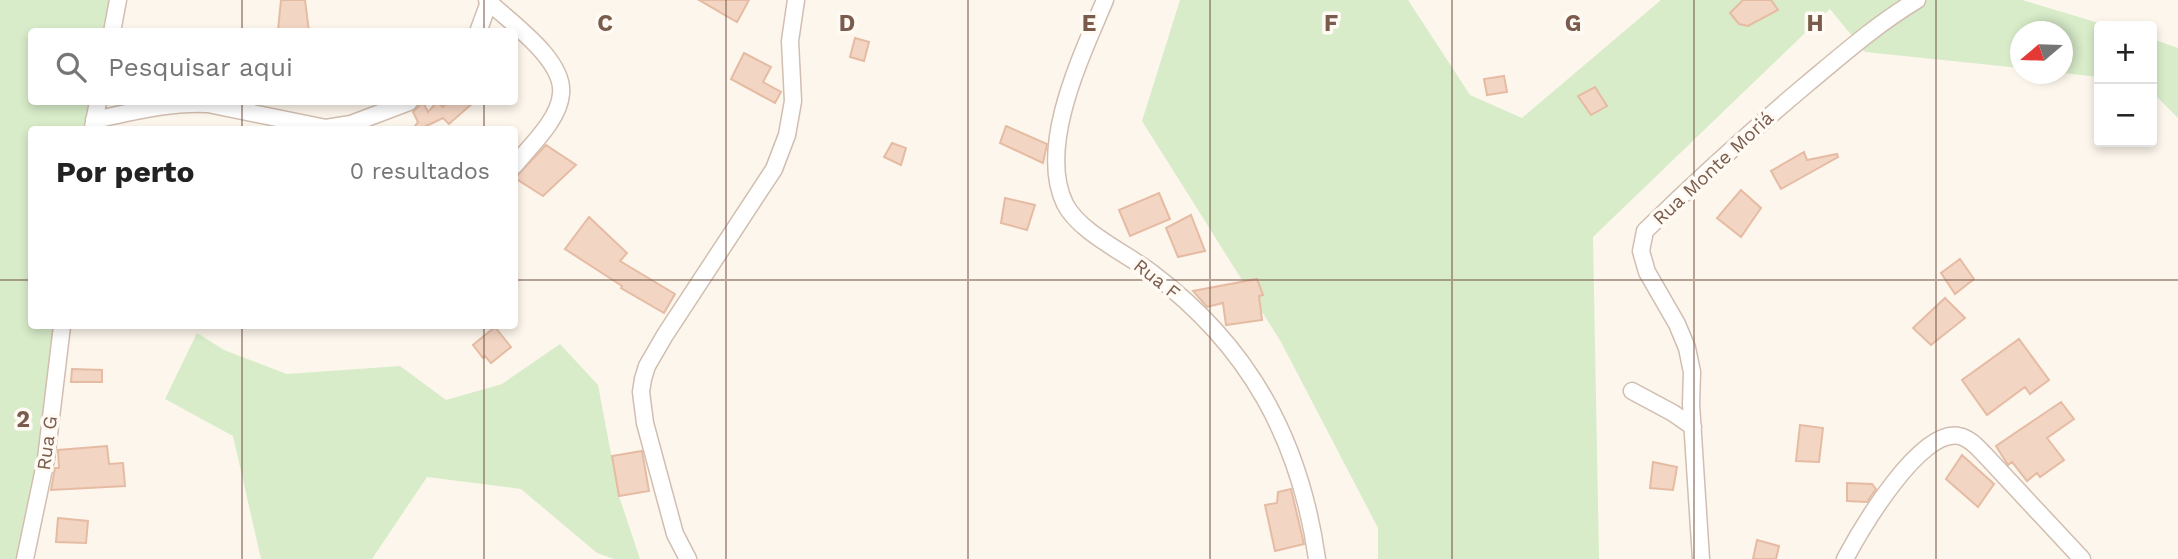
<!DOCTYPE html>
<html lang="pt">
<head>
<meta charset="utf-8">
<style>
	:root { --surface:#fff; --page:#f6f6f6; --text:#222; --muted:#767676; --line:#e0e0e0 }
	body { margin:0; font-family:"Work Sans",sans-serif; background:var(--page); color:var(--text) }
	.controls { position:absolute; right:21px; top:21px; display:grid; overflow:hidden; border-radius:7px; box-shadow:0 4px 10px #0003 }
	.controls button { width:63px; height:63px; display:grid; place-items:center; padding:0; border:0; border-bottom:2px solid var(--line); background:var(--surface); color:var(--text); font:35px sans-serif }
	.compass { position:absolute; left:2010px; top:21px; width:63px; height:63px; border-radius:50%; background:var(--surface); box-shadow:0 4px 10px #0003; rotate:251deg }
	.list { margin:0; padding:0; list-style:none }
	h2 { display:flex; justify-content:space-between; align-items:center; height:91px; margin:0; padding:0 28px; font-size:30px }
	h2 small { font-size:23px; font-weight:400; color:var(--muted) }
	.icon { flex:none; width:38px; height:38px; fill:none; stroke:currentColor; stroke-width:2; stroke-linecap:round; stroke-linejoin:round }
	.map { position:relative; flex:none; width:2178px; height:559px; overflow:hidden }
	.search { position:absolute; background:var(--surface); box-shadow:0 4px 10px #0003; left:28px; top:28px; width:490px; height:77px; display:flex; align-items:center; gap:18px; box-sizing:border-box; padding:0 24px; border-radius:7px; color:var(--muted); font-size:26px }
	.panel { position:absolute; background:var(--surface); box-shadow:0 4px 10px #0003; left:28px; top:126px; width:490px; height:203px; border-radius:7px }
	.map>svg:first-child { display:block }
	.green { fill:#d8ecc9 }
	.building { fill:#f3d5c3; stroke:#e6bba3; stroke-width:2 }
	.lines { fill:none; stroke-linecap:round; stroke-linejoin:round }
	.minor-casing { stroke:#d1beb0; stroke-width:19 }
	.minor { stroke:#fff; stroke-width:16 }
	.grid { fill:none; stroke:#7a5c4d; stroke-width:2; stroke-opacity:0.55 }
	.labels { text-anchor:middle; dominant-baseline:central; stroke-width:7; stroke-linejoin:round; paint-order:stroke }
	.street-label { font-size:19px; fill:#7a5c4d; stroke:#fffaf3 }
	.grid-label { font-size:23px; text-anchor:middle; font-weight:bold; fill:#7a5c4d; stroke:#fffaf3; stroke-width:7; stroke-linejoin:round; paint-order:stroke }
</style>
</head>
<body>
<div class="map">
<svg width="2178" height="559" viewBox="0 0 2178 559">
	<rect width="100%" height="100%" fill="#fdf6ec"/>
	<!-- green -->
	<path class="green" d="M0,0H121L114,31L32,32V102H98L93,129L32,130V326H65L20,559H0Z
		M1180,0H1408L1470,95L1522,118L1661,0H2022L2109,26H2099V77L2063,73L2062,32H2021L2020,68L1865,52L1830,9L1593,237L1599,559H1378V528L1281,342L1142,121Z
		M2152,39L2178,48V118L2152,92Z
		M197,333L224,350L287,374L400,366L446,400L502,384L560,344L598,385L619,496L640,559H614L597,553L521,489L427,477L372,559H261L233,436L165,399Z"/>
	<!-- building -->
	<path class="building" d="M281,0H305L309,32L278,30Z
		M699,0H749L737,22Z
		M1743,0H1771L1778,10L1748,26L1739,24L1730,13Z
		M855,38L869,42L864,61L850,57Z
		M744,53L771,67L763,82L781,92L775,103L731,79Z
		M1504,76L1507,92L1487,95L1484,79Z
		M1595,87L1607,106L1591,115L1578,96Z
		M423,102L428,112L437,102L443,107L448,102H474L449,124L443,118L418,130H412L418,122L413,112Z
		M1006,126L1047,144L1043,163L1000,143Z
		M892,143L906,148L901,165L884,157Z
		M546,145L576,165L543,196L515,178Z
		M1804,152L1807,160L1837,154L1838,157L1781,189L1771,171Z
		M1741,190L1761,208L1741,237L1717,218Z
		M1159,193L1170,219L1130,236L1119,210Z
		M1005,198L1035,205L1027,230L1001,223Z
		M1191,215L1205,251L1178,257L1166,228Z
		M589,217L627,253L620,261L675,294L664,313L621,288L622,286L565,249Z
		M1960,259L1974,279L1955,294L1941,273Z
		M1257,279L1263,295L1259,296L1262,320L1226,325L1223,303L1207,307L1193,291Z
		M1945,298L1965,318L1931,345L1913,328Z
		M495,327L511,347L491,363L485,356L483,358L473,345Z
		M2019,339L2049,380L2030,394L2025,387L1987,415L1962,380Z
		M72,369L102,370V382H71Z
		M2061,402L2074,419L2047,438L2064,460L2040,477L2037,473L2027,481L2012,462L2008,465L1996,446Z
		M1800,425L1823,428L1819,462L1796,461Z
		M107,446L109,464L123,463L125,486L51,490L55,468H59L58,450Z
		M642,451L649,491L619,496L612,456Z
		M1962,455L1994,484L1978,507L1946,479Z
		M1653,462L1677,467L1673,490L1650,488Z
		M1847,483L1872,484L1876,489L1867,502L1847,501Z
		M1291,489L1304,544L1275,551L1265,505L1277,503L1278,492Z
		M58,518L88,521L86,543L56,542Z
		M1757,540L1779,546L1776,559H1753Z"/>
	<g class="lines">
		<defs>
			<path id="minor" d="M1105,0C1082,55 1037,146 1065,204C1080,233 1126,253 1152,273C1249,346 1300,439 1317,559
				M489,2C511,23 565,60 561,94C559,120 530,146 514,166
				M112,32L118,0
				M478,32L489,2L487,0
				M94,120C132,112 169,102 208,104L326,128L351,124L409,102
				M93,127L98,102
				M1632,391L1673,413L1693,427
				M25,559L46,459L62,326
				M688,559L675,534L645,423L641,392L643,379L647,366L665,335L774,169L787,135L793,101L790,41L796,0
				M1701,559L1691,404L1692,372L1687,348L1677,324L1647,272L1641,251L1645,231C1697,180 1751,131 1807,84C1843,54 1877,24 1917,0
				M1845,559C1861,529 1920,428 1959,436C1970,438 1978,448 1985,455L2082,559"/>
		</defs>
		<!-- minor casing -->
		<use href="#minor" class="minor-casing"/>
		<!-- minor -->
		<use href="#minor" class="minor"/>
	</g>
	<!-- grid -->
	<path class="grid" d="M242,0V32M484,0V32M726,0V559M968,0V559M1210,0V559M1452,0V559M1694,0V559M1936,0V559M242,102V130M484,102V130M0,280H32M514,280H2178M242,326V559M484,326V559"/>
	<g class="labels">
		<!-- street labels -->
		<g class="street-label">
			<text transform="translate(1713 168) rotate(-43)">Rua Monte Moriá</text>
			<text transform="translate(1157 279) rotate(38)">Rua F</text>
			<text transform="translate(47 443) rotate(-82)">Rua G</text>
		</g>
	</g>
	<g class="grid-label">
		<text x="605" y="31">C</text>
		<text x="847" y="31">D</text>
		<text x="1089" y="31">E</text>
		<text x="1331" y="31">F</text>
		<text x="1573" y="31">G</text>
		<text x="1815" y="31">H</text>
		<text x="23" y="427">2</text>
	</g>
</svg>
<div class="controls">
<button>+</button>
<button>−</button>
</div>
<svg class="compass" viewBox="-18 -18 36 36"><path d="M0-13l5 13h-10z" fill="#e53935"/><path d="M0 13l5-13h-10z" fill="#767676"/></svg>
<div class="search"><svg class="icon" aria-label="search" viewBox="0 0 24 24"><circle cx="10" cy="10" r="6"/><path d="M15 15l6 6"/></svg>Pesquisar aqui</div>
<section class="panel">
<h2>Por perto<small>0 resultados</small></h2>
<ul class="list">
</ul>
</section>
</div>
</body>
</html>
